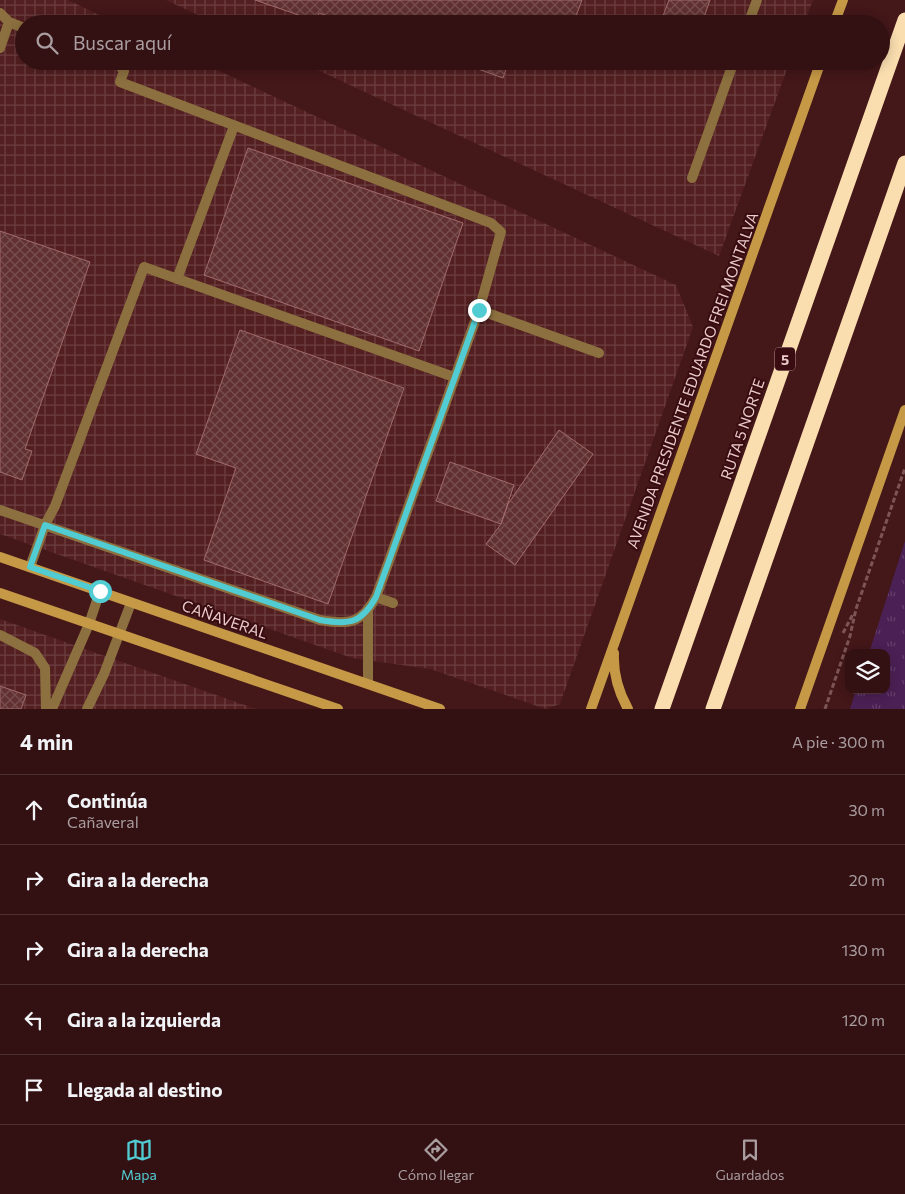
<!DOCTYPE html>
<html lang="es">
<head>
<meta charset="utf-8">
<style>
	:root { --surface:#331113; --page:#3b1a1c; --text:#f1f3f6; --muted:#a99da0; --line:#4e3133; --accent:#51ccd2 }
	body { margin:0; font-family:Commissioner,sans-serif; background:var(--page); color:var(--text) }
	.controls { position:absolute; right:15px; bottom:15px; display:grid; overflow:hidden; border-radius:10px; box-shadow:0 2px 12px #0003 }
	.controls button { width:45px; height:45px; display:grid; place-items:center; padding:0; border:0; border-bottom:1px solid var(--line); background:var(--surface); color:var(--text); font:25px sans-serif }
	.stop { position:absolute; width:15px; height:15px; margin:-11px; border:4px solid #51ccd2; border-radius:50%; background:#fff }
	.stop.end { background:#51ccd2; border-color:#fff; box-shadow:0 1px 5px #0008 }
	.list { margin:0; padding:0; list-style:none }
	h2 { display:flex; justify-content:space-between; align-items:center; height:65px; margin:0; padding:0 20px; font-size:21px }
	h2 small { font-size:16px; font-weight:400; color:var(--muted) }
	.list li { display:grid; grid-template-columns:32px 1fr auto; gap:15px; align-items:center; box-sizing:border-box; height:70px; padding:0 20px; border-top:1px solid var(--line) }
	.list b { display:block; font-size:19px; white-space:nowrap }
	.list p { margin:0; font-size:16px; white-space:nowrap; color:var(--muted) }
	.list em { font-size:16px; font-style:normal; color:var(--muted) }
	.icon { flex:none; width:28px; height:28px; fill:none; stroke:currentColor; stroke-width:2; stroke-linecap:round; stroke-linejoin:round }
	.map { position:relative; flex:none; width:905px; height:709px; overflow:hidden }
	.search { position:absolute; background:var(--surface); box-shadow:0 2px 12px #0003; left:15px; right:15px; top:15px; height:55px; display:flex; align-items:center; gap:12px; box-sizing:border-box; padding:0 18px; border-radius:28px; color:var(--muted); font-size:19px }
	.sheet { height:415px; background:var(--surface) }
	nav { display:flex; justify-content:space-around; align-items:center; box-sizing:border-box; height:70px; border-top:1px solid var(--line); background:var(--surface); font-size:14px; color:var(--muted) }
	nav a { display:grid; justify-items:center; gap:2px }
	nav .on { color:var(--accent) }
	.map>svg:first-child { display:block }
	.industrial { fill:url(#industrial-grid) }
	.grass { fill:url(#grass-tufts) }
	.building { fill:url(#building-cross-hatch); stroke:#a16b6b }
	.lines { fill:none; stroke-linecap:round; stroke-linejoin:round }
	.path { stroke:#7d5556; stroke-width:3; stroke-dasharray:5 2.5; stroke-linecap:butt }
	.lane { stroke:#8c703f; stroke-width:10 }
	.secondary { stroke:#c69946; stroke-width:10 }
	.highway { stroke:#fadeb0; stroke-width:15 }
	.route { stroke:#51ccd2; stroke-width:6 }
	.labels { text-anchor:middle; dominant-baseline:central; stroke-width:4; stroke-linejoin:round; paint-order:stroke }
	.shield { fill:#380c10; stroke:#b59292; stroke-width:1 }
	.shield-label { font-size:14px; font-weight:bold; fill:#eacbca }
	.street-label { font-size:15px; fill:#eacbca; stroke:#380c10 }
</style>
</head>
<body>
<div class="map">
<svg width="905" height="709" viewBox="0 0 905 709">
	<defs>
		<pattern id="industrial-grid" width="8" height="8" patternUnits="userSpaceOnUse" patternTransform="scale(1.25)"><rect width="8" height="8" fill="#531f21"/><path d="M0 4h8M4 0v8" fill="none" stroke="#6c3e40"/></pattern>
		<pattern id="grass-tufts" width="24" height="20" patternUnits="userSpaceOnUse" patternTransform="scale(1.25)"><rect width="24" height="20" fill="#4b2055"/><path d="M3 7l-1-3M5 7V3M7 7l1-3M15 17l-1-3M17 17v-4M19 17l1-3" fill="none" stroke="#653f6c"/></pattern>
		<pattern id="building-cross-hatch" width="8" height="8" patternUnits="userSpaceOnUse" patternTransform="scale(1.25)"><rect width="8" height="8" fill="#613132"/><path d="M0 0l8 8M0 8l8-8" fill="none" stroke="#784e4e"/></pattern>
	</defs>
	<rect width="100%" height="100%" fill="#441719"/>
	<!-- industrial -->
	<path class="industrial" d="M0,0H68L118,24H24V61H198L676,285L693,327L560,704L546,709L430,669L352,658L0,534Z
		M166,0H813L804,24H217Z
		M298,61H790L719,256Z
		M0,619L48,636L256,709H0Z"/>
	<!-- grass -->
	<path class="grass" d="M905,541V709H850L856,690H886V653H869Z"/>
	<!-- building -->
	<path class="building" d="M255,0H582L573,24H350L319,13L316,21Z
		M669,0H710L703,20V24H660Z
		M456,61H509L503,78Z
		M248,148L463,223L419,351L204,275Z
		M0,231L90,262L25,449L32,451L22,480L0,472Z
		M240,330L404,388L328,604L204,560L236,468L196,454Z
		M559,430L593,454L515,565L486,544L501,524L508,504Z
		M450,462L514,485L501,524L436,501Z
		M0,686L26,695L21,709H0Z"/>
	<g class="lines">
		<!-- path -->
		<path class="path" d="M843,633L853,614
			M825,709L850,636L856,609L905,468"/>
		<!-- lane -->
		<path class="lane" d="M0,13L9,22
			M748,24L757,0
			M0,48L9,22L24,28
			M112,61L117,63L124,71L120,82L491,223L501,232L479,310
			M692,178L734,61
			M177,279L234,126
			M0,510L320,620C349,625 361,624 376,597L479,310L599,353
			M30,567L45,525L55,506L144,267L454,377
			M376,597L393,603
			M0,635L35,653L45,668L46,709
			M368,684V611
			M52,709L89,624L100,591
			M87,709L104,674L131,603"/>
		<!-- secondary -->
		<path class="secondary" d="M834,24L843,0
			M0,557L440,709
			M0,593L338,709
			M614,653C613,673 618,691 628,709
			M591,709L821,61
			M800,709L905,410"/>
		<!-- highway -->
		<path class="highway" d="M662,709L905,20
			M713,709L905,163"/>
	</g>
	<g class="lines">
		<!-- route -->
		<path class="route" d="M100,591L30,567L45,525L320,620C349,625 361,624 376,597L479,310"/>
	</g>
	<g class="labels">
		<!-- shield labels -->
		<rect class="shield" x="775" y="347.5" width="20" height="23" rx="4"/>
		<g class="shield-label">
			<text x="785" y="359">5</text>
		</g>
		<!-- street labels -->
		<g class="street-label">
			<text transform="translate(692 380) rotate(-70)">AVENIDA PRESIDENTE EDUARDO FREI MONTALVA</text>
			<text transform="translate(742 429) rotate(-71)">RUTA 5 NORTE</text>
			<text transform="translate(225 619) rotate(19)">CAÑAVERAL</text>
		</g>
	</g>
</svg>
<div class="controls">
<button><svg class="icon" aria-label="layers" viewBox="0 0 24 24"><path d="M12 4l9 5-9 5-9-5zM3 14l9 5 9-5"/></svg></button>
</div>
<div class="stop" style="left:100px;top:591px"></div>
<div class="stop end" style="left:479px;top:310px"></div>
<div class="search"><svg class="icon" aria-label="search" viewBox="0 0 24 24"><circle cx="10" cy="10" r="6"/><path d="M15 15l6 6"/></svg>Buscar aquí</div>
</div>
<section class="sheet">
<h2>4 min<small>A pie · 300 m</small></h2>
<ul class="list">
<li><svg class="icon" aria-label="ahead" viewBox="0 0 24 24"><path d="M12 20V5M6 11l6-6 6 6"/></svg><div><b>Continúa</b><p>Cañaveral</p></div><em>30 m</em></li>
<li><svg class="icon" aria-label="right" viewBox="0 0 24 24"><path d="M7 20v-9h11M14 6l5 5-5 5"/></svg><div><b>Gira a la derecha</b></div><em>20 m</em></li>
<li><svg class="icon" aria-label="right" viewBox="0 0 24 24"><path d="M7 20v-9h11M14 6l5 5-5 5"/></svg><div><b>Gira a la derecha</b></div><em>130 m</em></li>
<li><svg class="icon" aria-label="left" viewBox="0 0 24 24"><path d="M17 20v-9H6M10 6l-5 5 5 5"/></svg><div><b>Gira a la izquierda</b></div><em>120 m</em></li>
<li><svg class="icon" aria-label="arrive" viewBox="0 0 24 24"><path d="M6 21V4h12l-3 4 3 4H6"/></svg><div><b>Llegada al destino</b></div></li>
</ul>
</section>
<nav>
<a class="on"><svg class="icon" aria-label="map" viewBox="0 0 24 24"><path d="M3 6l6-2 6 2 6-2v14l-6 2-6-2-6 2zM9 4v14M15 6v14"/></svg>Mapa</a>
<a><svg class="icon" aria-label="directions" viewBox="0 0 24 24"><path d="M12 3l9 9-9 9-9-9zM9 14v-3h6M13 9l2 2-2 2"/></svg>Cómo llegar</a>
<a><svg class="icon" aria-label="saved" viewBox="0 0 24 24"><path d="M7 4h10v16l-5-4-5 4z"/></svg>Guardados</a>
</nav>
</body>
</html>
